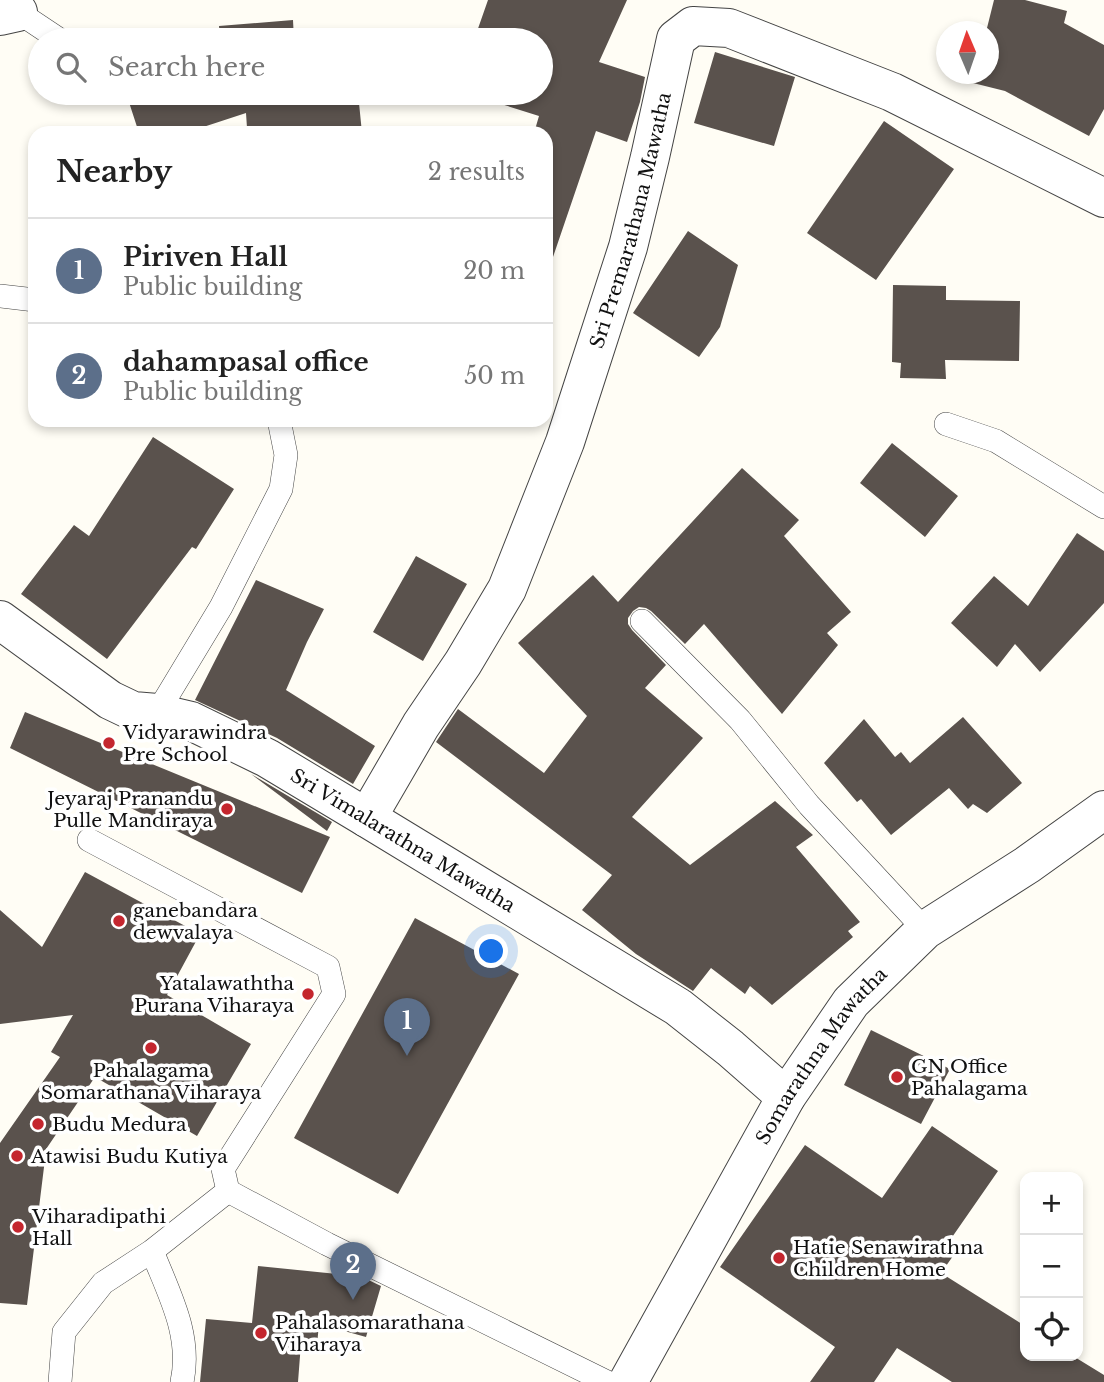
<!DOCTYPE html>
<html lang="en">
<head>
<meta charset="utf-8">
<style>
	:root { --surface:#fff; --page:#f6f6f6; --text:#222; --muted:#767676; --line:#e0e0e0; --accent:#c4262e }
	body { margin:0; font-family:"Libre Baskerville",serif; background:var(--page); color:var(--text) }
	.controls { position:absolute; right:21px; bottom:21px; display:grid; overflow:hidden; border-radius:14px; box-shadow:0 4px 10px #0003 }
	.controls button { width:63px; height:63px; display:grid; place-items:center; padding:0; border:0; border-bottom:2px solid var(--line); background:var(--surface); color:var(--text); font:35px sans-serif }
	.compass { position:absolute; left:936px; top:21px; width:63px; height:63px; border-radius:50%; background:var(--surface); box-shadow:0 4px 10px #0003; rotate:358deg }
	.you { position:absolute; left:492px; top:952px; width:24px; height:24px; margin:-18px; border:5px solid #fff; border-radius:50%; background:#1a73e8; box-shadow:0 0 0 10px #1a73e833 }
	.badge { display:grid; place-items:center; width:46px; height:46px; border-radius:50%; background:var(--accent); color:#fff; font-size:23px; font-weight:700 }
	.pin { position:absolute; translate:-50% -58px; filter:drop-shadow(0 2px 4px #0008) }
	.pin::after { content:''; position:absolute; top:37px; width:24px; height:21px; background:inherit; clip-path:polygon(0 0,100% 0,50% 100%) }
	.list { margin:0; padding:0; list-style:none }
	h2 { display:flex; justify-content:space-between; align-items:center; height:91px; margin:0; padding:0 28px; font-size:30px }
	h2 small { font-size:23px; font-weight:400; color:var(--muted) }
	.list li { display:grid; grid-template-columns:46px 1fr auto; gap:21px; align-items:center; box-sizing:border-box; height:105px; padding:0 28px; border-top:2px solid var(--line) }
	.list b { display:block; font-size:26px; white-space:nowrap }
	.list p { margin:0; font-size:23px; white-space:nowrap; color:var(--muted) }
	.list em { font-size:23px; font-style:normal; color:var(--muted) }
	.icon { flex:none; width:38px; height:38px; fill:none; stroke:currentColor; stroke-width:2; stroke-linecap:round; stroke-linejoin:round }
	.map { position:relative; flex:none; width:1104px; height:1382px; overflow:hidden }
	.search { position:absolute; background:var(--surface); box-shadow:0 4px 10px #0003; left:28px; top:28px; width:525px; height:77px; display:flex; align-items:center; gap:18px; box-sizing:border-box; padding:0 24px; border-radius:38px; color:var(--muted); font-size:26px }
	.panel { position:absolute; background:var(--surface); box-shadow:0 4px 10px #0003; left:28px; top:126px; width:525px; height:301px; border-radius:21px }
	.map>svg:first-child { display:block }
	.building { fill:#5a524d }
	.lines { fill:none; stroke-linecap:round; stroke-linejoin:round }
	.service-casing { stroke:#444; stroke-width:24 }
	.minor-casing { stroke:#444; stroke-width:40 }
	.service { stroke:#fff; stroke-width:23 }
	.minor { stroke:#fff; stroke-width:38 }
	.poi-dot { fill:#c4262e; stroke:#fff; stroke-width:2.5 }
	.labels { text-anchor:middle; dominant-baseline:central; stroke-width:7; stroke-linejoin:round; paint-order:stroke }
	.street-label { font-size:19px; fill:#111; stroke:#fff }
	.poi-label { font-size:19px; fill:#111; stroke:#fff; text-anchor:start }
</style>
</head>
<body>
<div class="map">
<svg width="1104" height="1382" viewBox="0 0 1104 1382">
	<rect width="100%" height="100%" fill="#fffdf5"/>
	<!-- building -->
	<path class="building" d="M488,0H627L599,62L645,77L640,102L627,142L596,131L553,257L546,256V133H534L539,116L495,102L497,96L487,93H541V40H474Z
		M994,0H1025L1067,11L1064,23L1104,45V109L1089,136L1005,91L973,83L975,74H989V32H986Z
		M293,20L294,40H220L219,26Z
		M715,52L795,77L774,146L694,123Z
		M126,93H358L362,133H265V127L247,128L246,113L185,133H139Z
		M884,121L954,169L876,280L807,233Z
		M688,231L738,265L720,327L699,357L633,313Z
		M893,285L946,286V300L1020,301L1019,361L945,360L946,379L900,378L901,363L892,362Z
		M153,437L234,489L196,549L192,547L107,659L21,594L74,525L89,536Z
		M892,443L958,496L925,537L860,483Z
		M742,468L799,520L784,536L851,612L827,633L838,645L782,714L704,624L685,644L651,611L646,608L639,607L633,611L628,618V624L632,630L666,665L645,688L703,738L632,817L690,865L775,801L813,835L796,847L860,922L848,931L853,937L772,1005L750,986L745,994L711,968L693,991L636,954L582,910L612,875L436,742L458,709L544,773L587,716L518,643L593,575L618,602Z
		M1077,533L1104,551V603L1040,672L1015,644L997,667L951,623L994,576L1028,606Z
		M416,556L467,584L423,661L373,632Z
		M256,580L324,609L307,642L286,690L375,746L353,784L277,738L195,700Z
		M25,712L330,837L302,893L10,748Z
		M963,717L1022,783L987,813L973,804L968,809L949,788L891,835L861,799L857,802L824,763L864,719L895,757L901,752L910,763Z
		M251,774L332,822L327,831Z
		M85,872L200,934L167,995L251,1044L197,1136L95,1077L40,1158L45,1159L27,1305L0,1303V1143L60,1057L51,1052L73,1015L0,1024V910L42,947Z
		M415,918L519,974L398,1194L294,1138Z
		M871,1030L950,1069L921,1124L844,1085Z
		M932,1126L998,1171L948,1243L958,1249L941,1273L1025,1326V1356H1073L1104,1375V1382H952L897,1348L874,1382H810L835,1347L720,1267L805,1145L882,1198Z
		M258,1266L337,1274L339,1266L381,1286L366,1337L319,1324L317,1345L301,1343L298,1382H200L206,1319L252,1323Z"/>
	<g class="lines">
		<defs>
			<path id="service" d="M21,0L18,12L60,40
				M0,296L35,300
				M946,424L996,441L1104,507
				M642,621L740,720L809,805L925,930
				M157,713L221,607L281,489L286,455L279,420
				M89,840L328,967L334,994L223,1169L228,1191L327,1244L607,1382
				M152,1251C169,1294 192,1335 182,1382
				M60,1382L64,1332L103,1283L152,1251L228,1191"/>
			<g id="minor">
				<path d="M0,16L18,12"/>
				<path id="s1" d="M0,620L110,700L133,711L157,713L191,721L267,758L367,818L678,1007L730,1048L786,1097"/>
				<path id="s2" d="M367,818L421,725L463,663L507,589L565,442L628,247L650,157L676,39L693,26L729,28L892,92L1104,198"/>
				<path id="s3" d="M628,1382L786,1097L851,1002L925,930L1027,865L1104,810"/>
			</g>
		</defs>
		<!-- service casing -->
		<use href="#service" class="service-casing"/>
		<!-- minor casing -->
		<use href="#minor" class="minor-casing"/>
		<!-- service -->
		<use href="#service" class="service"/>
		<!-- minor -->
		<use href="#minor" class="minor"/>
	</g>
	<!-- markers -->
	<g class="poi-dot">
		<circle cx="109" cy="743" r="7"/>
		<circle cx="227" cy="809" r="7"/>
		<circle cx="119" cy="921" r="7"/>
		<circle cx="308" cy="994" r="7"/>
		<circle cx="151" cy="1048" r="7"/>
		<circle cx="897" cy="1077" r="7"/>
		<circle cx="38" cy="1124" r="7"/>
		<circle cx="17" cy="1156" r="7"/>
		<circle cx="18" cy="1227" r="7"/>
		<circle cx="779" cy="1258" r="7"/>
		<circle cx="261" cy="1333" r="7"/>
	</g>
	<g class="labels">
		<!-- street labels -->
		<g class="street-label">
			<text stroke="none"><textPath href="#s2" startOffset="658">Sri Premarathana Mawatha</textPath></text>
			<text stroke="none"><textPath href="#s1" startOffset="464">Sri Vimalarathna Mawatha</textPath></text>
			<text stroke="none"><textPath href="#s3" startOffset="380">Somarathna Mawatha</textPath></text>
		</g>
		<!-- poi labels -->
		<g class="poi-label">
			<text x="123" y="732">Vidyarawindra<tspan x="123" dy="22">Pre School</tspan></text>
			<text x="213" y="798" text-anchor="end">Jeyaraj Pranandu<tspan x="213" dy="22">Pulle Mandiraya</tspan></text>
			<text x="133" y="910">ganebandara<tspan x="133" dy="22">dewvalaya</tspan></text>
			<text x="294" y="983" text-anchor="end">Yatalawaththa<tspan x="294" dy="22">Purana Viharaya</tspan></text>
			<text x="911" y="1066">GN Office<tspan x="911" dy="22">Pahalagama</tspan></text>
			<text x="151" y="1070" text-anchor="middle">Pahalagama<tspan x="151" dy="22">Somarathana Viharaya</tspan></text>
			<text x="52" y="1124">Budu Medura</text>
			<text x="31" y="1156">Atawisi Budu Kutiya</text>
			<text x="32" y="1216">Viharadipathi<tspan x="32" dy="22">Hall</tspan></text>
			<text x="793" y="1247">Hatie Senawirathna<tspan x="793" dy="22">Children Home</tspan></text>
			<text x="275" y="1322">Pahalasomarathana<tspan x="275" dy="22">Viharaya</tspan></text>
		</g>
	</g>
</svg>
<div class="controls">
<button>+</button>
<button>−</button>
<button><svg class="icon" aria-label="locate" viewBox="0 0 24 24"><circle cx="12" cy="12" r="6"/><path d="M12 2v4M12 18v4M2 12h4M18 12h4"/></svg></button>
</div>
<svg class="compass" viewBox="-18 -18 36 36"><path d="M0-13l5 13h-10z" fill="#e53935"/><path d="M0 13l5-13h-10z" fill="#767676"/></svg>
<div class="you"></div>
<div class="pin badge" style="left:407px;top:1056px;background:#5c6f8a">1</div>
<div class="pin badge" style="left:353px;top:1300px;background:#5c6f8a">2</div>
<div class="search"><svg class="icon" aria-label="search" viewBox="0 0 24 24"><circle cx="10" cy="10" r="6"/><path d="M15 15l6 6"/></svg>Search here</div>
<section class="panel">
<h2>Nearby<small>2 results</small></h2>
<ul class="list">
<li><span class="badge" style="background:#5c6f8a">1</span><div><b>Piriven Hall</b><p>Public building</p></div><em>20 m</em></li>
<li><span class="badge" style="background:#5c6f8a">2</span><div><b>dahampasal office</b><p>Public building</p></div><em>50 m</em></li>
</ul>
</section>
</div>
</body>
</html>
